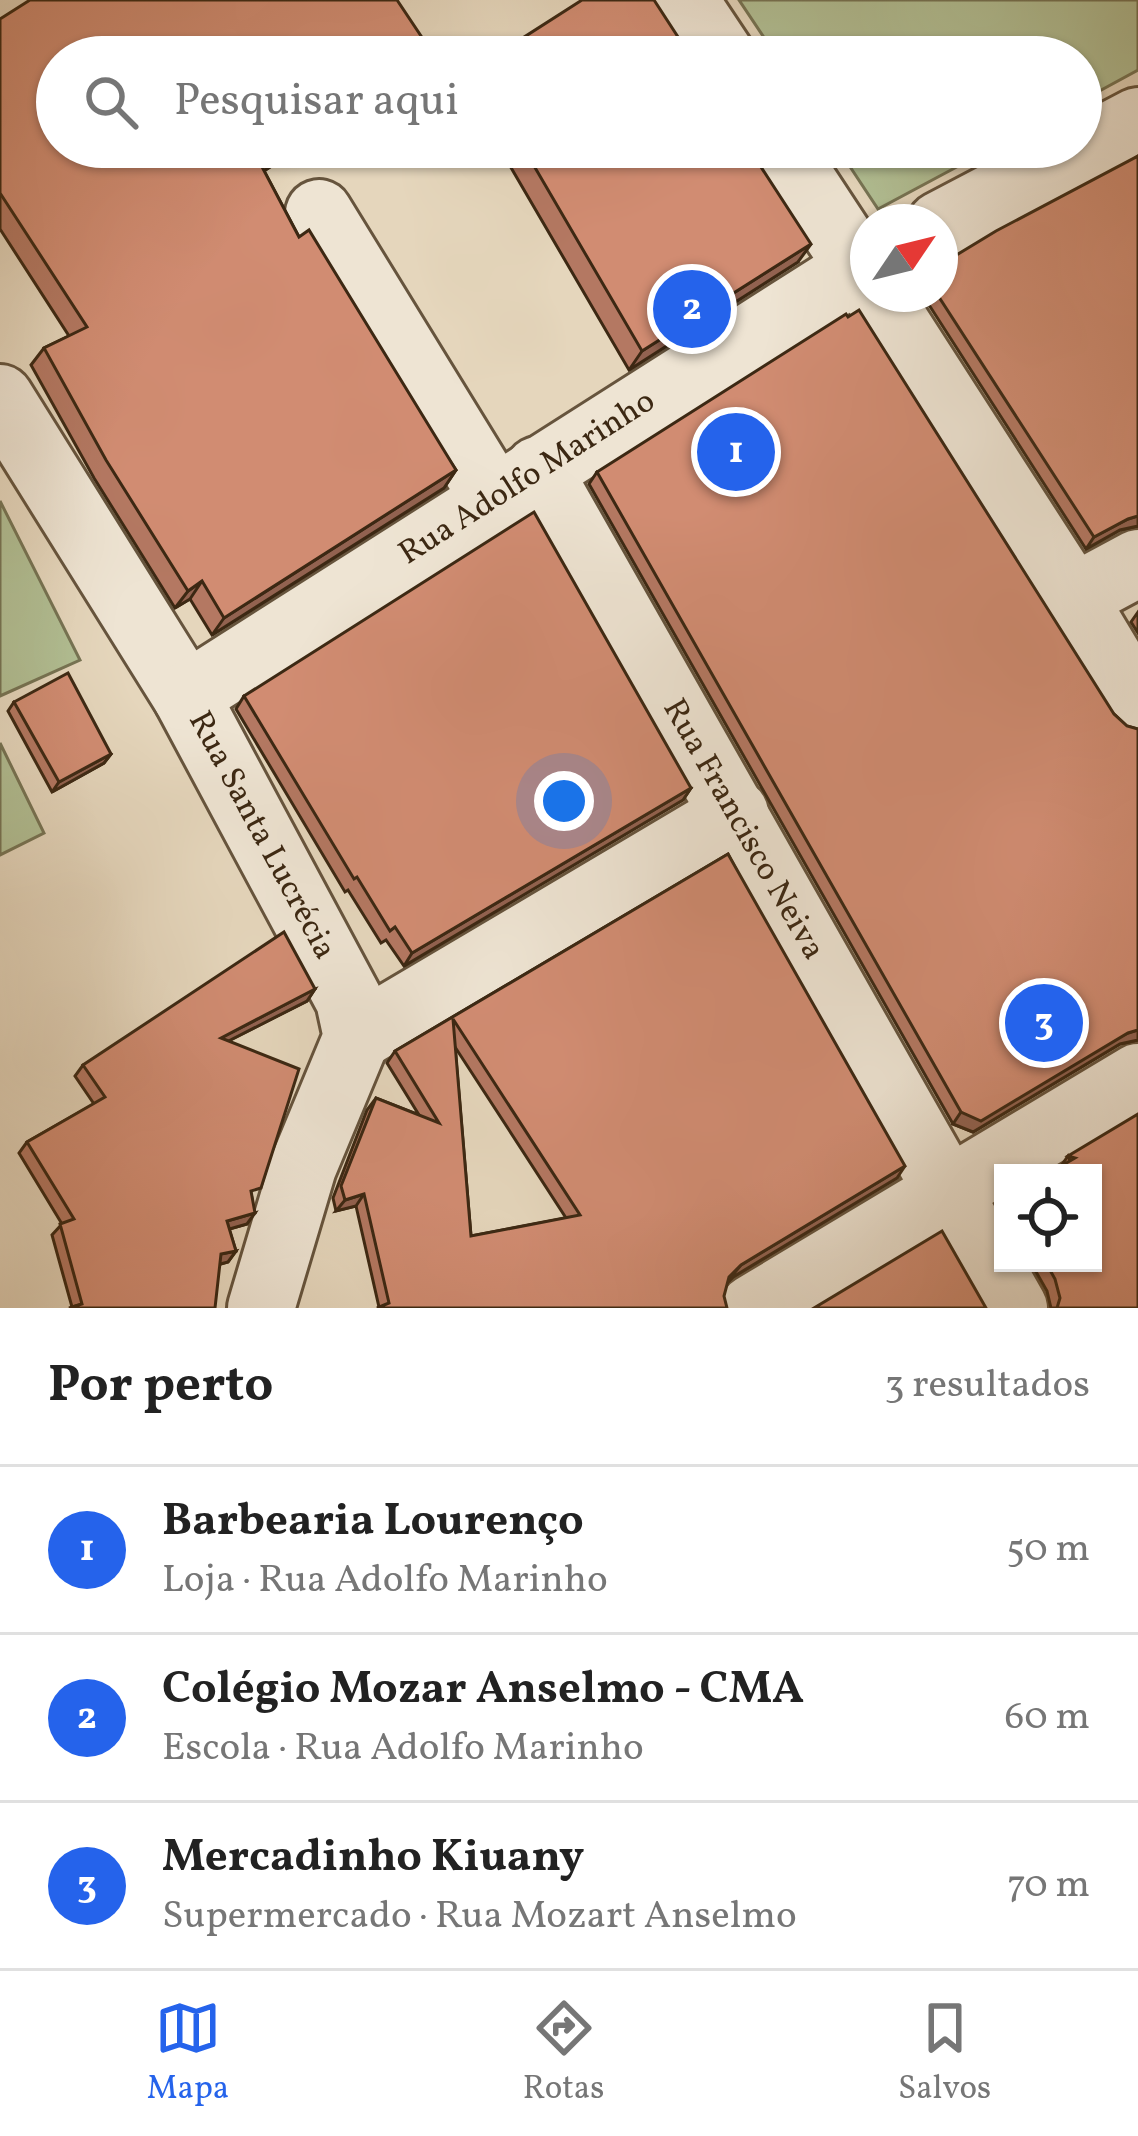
<!DOCTYPE html>
<html lang="pt">
<head>
<meta charset="utf-8">
<style>
	:root { --surface:#fff; --page:#f6f6f6; --text:#222; --muted:#767676; --line:#e0e0e0; --accent:#2563eb }
	body { margin:0; font-family:Vollkorn,serif; background:var(--page); color:var(--text) }
	.controls { position:absolute; right:36px; bottom:36px; display:grid; overflow:hidden; border-radius:0px; box-shadow:0 3px 9px #0004 }
	.controls button { width:108px; height:108px; display:grid; place-items:center; padding:0; border:0; border-bottom:3px solid var(--line); background:var(--surface); color:var(--text); font:60px sans-serif }
	.compass { position:absolute; left:850px; top:204px; width:108px; height:108px; border-radius:50%; background:var(--surface); box-shadow:0 3px 9px #0004; rotate:55deg }
	.you { position:absolute; left:564px; top:801px; width:42px; height:42px; margin:-30px; border:9px solid #fff; border-radius:50%; background:#1a73e8; box-shadow:0 0 0 18px #1a73e833 }
	.badge { display:grid; place-items:center; width:78px; height:78px; border-radius:50%; background:var(--accent); color:#fff; font-size:39px; font-weight:700 }
	.pin { position:absolute; translate:-50% -50%; border:6px solid #fff; box-shadow:0 3px 12px #0006 }
	.list { margin:0; padding:0; list-style:none }
	h2 { display:flex; justify-content:space-between; align-items:center; height:156px; margin:0; padding:0 48px; font-size:51px }
	h2 small { font-size:39px; font-weight:400; color:var(--muted) }
	.list li { display:grid; grid-template-columns:78px 1fr auto; gap:36px; align-items:center; box-sizing:border-box; height:168px; padding:0 48px; border-top:3px solid var(--line) }
	.list b { display:block; font-size:45px; white-space:nowrap }
	.list p { margin:0; font-size:39px; white-space:nowrap; color:var(--muted) }
	.list em { font-size:39px; font-style:normal; color:var(--muted) }
	.icon { flex:none; width:66px; height:66px; fill:none; stroke:currentColor; stroke-width:2; stroke-linecap:round; stroke-linejoin:round }
	.map { position:relative; flex:none; width:1138px; height:1308px; overflow:hidden }
	.search { position:absolute; background:var(--surface); box-shadow:0 3px 9px #0004; left:36px; right:36px; top:36px; height:132px; display:flex; align-items:center; gap:30px; box-sizing:border-box; padding:0 42px; border-radius:66px; color:var(--muted); font-size:45px }
	.sheet { height:660px; background:var(--surface) }
	nav { display:flex; justify-content:space-around; align-items:center; box-sizing:border-box; height:168px; border-top:3px solid var(--line); background:var(--surface); font-size:33px; color:var(--muted) }
	nav a { display:grid; justify-items:center; gap:6px }
	nav .on { color:var(--accent) }
	.map>svg:first-child { display:block }
	.green { fill:#b1be93; stroke:#767353; stroke-width:3 }
	.lines { fill:none; stroke-linecap:round; stroke-linejoin:round }
	.minor-casing { stroke:#66543d; stroke-width:72 }
	.minor { stroke:#eee4d3; stroke-width:66 }
	.wall { fill:#b47862; stroke:#3c2813; stroke-width:3; fill-rule:evenodd }
	.shaded-wall { fill:#926250; stroke:#3c2813; stroke-width:3 }
	.building { fill:#d18c72; stroke:#3c2813; stroke-width:3; fill-rule:evenodd }
	.labels { text-anchor:middle; dominant-baseline:central; stroke-width:12; stroke-linejoin:round; paint-order:stroke }
	.street-label { font-size:33px; fill:#3c2813; stroke:#eee4d3 }
</style>
</head>
<body>
<div class="map">
<svg width="1138" height="1308" viewBox="0 0 1138 1308">
	<rect width="100%" height="100%" fill="#e5d6bc"/>
	<filter id="stains"><feTurbulence type="fractalNoise" baseFrequency=".00167" numOctaves="4"/><feColorMatrix values="0 0 0 0 .2 0 0 0 0 .09 0 0 0 0 .02 0 0 0 .5 -.17"/></filter>
	<radialGradient id="worn" r=".72"><stop offset=".6" stop-color="#630" stop-opacity="0"/><stop offset="1" stop-color="#630" stop-opacity=".3"/></radialGradient>
	<!-- green -->
	<path class="green" d="M739,0H1138V70L1081,101V57H777Z
		M837,147H994L878,209Z
		M0,501L80,660L0,696Z
		M0,743L44,833L0,855Z"/>
	<g class="lines">
		<defs>
			<g id="minor">
				<path d="M684,0L722,57"/>
				<path d="M780,147L868,281"/>
				<path d="M319,213L494,498"/>
				<path d="M940,225L1138,121"/>
				<path d="M877,294L1073,598L1138,706"/>
				<path id="s1" d="M0,398L186,696L349,1000L357,1037L303,1167L261,1308"/>
				<path id="s2" d="M538,470L1014,1308"/>
				<path d="M1073,598L1138,563"/>
				<path id="s3" d="M186,696L868,262"/>
				<path d="M357,1037L735,813"/>
				<path d="M753,1308L1138,1077"/>
			</g>
		</defs>
		<!-- minor casing -->
		<use href="#minor" class="minor-casing"/>
		<!-- minor -->
		<use href="#minor" class="minor"/>
	</g>
	<!-- wall -->
	<path class="wall" d="M0,19L433,54L430,57H57V147H301L264,171L299,237L456,470L444,488L212,635L190,599L175,608L94,478L31,365L44,348L69,336L0,229Z
		M499,147H748L798,262L629,370Z
		M1138,156V526L1120,530L1086,549L922,294H940Z
		M597,472L1114,714L1127,726L1138,729V1040L1120,1044L973,1132L953,1124L589,484Z
		M1138,612V633L1131,622Z
		M244,696L691,788L683,800L404,966L386,940L381,943L348,890L345,892L236,709Z
		M14,702L111,754L104,763L52,792L8,711Z
		M728,854L897,1178L733,1277L728,1282L379,1307L356,1206L336,1211L333,1198L367,1110L376,1098L419,1115L387,1063L395,1051ZM455,1047L509,1130L566,1218L471,1236Z
		M315,989L307,1001L228,1041L252,1199L247,1224L229,1229L236,1251L228,1262L72,1307L52,1235L62,1224L19,1153L27,1142L94,1104L75,1076L83,1065Z
		M1068,1156L1138,1308H1051L1047,1291L1031,1263H1093L1061,1166Z"/>
	<!-- shaded-wall -->
	<path class="shaded-wall" d="M286,147H301L248,181L260,163Z
		M811,244L798,262L629,370L642,351Z
		M456,470L444,488L212,635L224,618Z
		M1138,516V526L1120,530L1086,549L1094,537L1128,519Z
		M202,581L190,599L175,608L188,591Z
		M111,754L104,763L52,792L59,782Z
		M691,788L683,800L404,966L412,953Z
		M315,989L307,1001L213,1049L221,1038Z
		M1138,1030V1040L1120,1044L973,1132L953,1124L961,1112L1128,1033Z
		M905,1166L897,1178L733,1277L721,1289L741,1265Z
		M364,1194L356,1206L336,1211L345,1200Z
		M255,1213L247,1224L219,1232L227,1221Z
		M236,1251L228,1262L213,1266L221,1254Z"/>
	<!-- building -->
	<path class="building" d="M30,0H397L433,54L427,57H57V147H286L260,163L299,237L309,230L456,470L224,618L202,581L188,591L106,460L44,348L87,327L0,193V19Z
		M582,0H654L691,57H493Z
		M523,147H748L811,244L642,351Z
		M1138,156V516L1128,519L1094,537L937,294H940V265L996,231Z
		M859,310L1114,714L1127,726L1138,729V1030L1128,1033L981,1121L961,1112L597,472L846,314L848,317Z
		M534,512L691,788L412,953L395,927L390,931L357,877L354,879L244,696Z
		M68,673L111,754L59,782L14,702Z
		M728,854L905,1166L741,1265L729,1277L724,1296L727,1308H377L389,1303L364,1194L345,1200L341,1186L376,1098L439,1123L395,1051ZM453,1019L580,1215L471,1236Z
		M284,932L315,989L221,1038L299,1069L261,1188L251,1191L255,1213L227,1221L236,1251L221,1254L215,1308H69L82,1304L60,1224L74,1219L27,1142L105,1097L83,1065Z
		M1138,1114V1308H1057L1060,1298L1055,1279L1046,1263H1093V1173H1049L1075,1158L1068,1156Z
		M942,1231L986,1308H814Z"/>
	<g class="labels">
		<!-- street labels -->
		<g class="street-label">
			<text stroke="none"><textPath href="#s3" startOffset="405">Rua Adolfo Marinho</textPath></text>
			<text stroke="none"><textPath href="#s2" startOffset="414">Rua Francisco Neiva</textPath></text>
			<text stroke="none"><textPath href="#s1" startOffset="510">Rua Santa Lucrécia</textPath></text>
		</g>
	</g>
	<rect width="100%" height="100%" filter="url(#stains)"/>
	<rect width="100%" height="100%" fill="url(#worn)"/>
</svg>
<div class="controls">
<button><svg class="icon" aria-label="locate" viewBox="0 0 24 24"><circle cx="12" cy="12" r="6"/><path d="M12 2v4M12 18v4M2 12h4M18 12h4"/></svg></button>
</div>
<svg class="compass" viewBox="-18 -18 36 36"><path d="M0-13l5 13h-10z" fill="#e53935"/><path d="M0 13l5-13h-10z" fill="#767676"/></svg>
<div class="you"></div>
<div class="pin badge" style="left:736px;top:452px">1</div>
<div class="pin badge" style="left:692px;top:309px">2</div>
<div class="pin badge" style="left:1044px;top:1023px">3</div>
<div class="search"><svg class="icon" aria-label="search" viewBox="0 0 24 24"><circle cx="10" cy="10" r="6"/><path d="M15 15l6 6"/></svg>Pesquisar aqui</div>
</div>
<section class="sheet">
<h2>Por perto<small>3 resultados</small></h2>
<ul class="list">
<li><span class="badge">1</span><div><b>Barbearia Lourenço</b><p>Loja · Rua Adolfo Marinho</p></div><em>50 m</em></li>
<li><span class="badge">2</span><div><b>Colégio Mozar Anselmo - CMA</b><p>Escola · Rua Adolfo Marinho</p></div><em>60 m</em></li>
<li><span class="badge">3</span><div><b>Mercadinho Kiuany</b><p>Supermercado · Rua Mozart Anselmo</p></div><em>70 m</em></li>
</ul>
</section>
<nav>
<a class="on"><svg class="icon" aria-label="map" viewBox="0 0 24 24"><path d="M3 6l6-2 6 2 6-2v14l-6 2-6-2-6 2zM9 4v14M15 6v14"/></svg>Mapa</a>
<a><svg class="icon" aria-label="directions" viewBox="0 0 24 24"><path d="M12 3l9 9-9 9-9-9zM9 14v-3h6M13 9l2 2-2 2"/></svg>Rotas</a>
<a><svg class="icon" aria-label="saved" viewBox="0 0 24 24"><path d="M7 4h10v16l-5-4-5 4z"/></svg>Salvos</a>
</nav>
</body>
</html>
